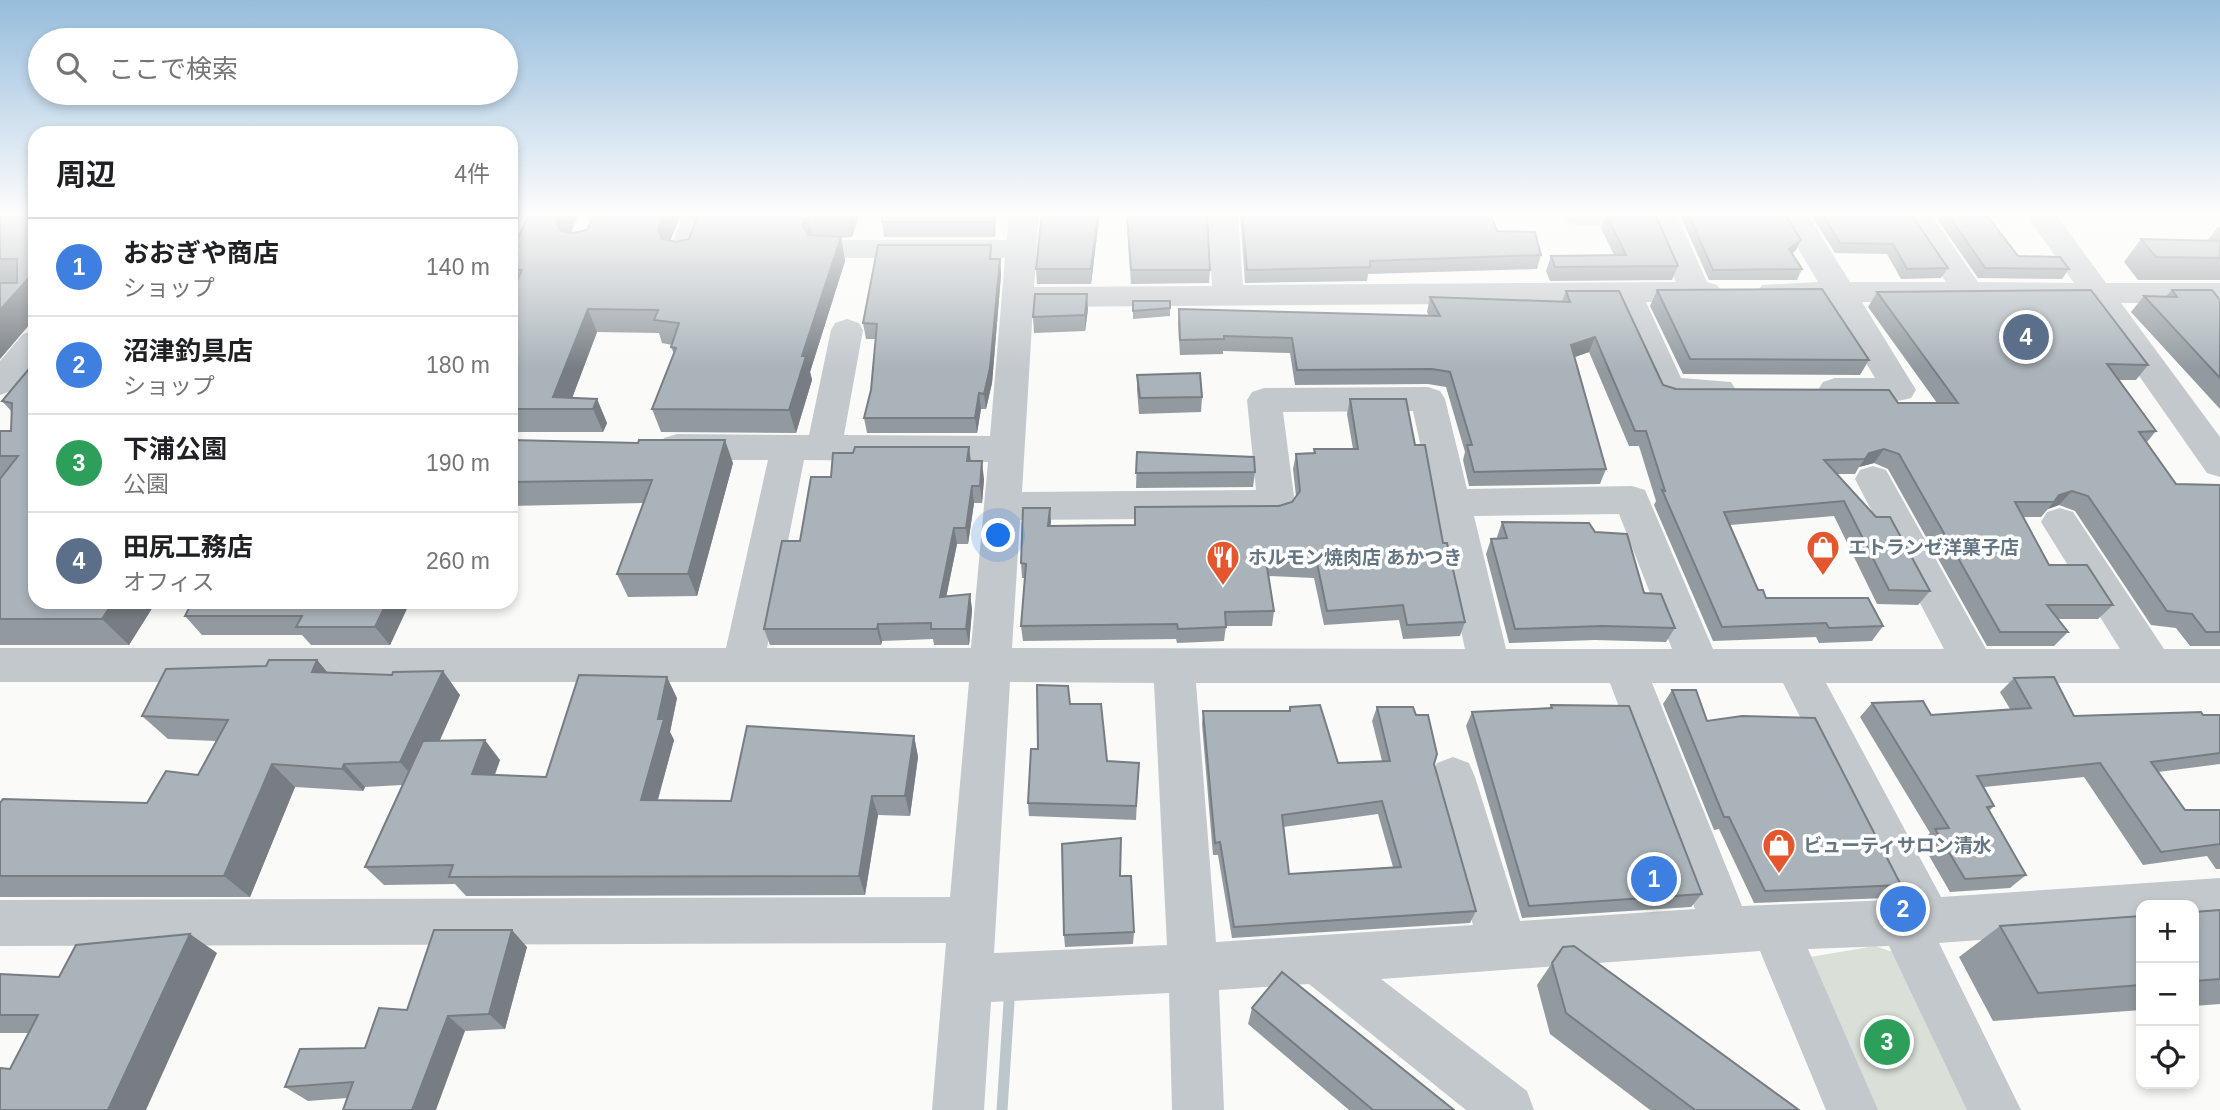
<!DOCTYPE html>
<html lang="ja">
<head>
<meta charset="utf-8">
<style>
	:root { --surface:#fff; --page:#f6f6f6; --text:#202124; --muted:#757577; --line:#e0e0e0; --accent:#e4572e }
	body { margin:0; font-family:Arial,"Noto Sans JP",sans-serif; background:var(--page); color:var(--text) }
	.controls { position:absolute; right:21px; bottom:21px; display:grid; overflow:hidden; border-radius:14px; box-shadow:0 4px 10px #0003 }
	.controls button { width:63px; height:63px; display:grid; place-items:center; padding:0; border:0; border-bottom:2px solid var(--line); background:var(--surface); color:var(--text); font:35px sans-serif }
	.you { position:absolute; left:999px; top:536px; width:24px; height:24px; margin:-18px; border:5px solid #fff; border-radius:50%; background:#1a73e8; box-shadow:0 0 0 10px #1a73e833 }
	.badge { display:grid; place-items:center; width:46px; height:46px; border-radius:50%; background:var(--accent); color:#fff; font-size:23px; font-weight:700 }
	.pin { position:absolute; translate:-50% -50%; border:4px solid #fff; box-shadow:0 2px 7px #0006 }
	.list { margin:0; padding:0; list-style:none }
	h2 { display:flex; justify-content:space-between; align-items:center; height:91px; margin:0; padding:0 28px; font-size:30px }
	h2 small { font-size:23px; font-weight:400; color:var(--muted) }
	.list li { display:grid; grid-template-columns:46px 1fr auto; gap:21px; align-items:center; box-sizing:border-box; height:98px; padding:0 28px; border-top:2px solid var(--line) }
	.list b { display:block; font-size:26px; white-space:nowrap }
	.list p { margin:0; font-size:23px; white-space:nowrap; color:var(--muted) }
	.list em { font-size:23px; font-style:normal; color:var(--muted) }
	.icon { flex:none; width:38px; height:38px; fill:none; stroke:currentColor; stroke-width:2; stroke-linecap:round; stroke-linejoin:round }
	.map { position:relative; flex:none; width:2220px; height:1110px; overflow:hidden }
	.search { position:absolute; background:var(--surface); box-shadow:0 4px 10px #0003; left:28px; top:28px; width:490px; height:77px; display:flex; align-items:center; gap:18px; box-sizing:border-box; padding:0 24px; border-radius:38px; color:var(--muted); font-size:26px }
	.panel { position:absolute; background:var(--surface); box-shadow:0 4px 10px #0003; left:28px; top:126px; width:490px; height:483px; border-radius:21px }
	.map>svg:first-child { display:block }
	.green { fill:#dadfd7 }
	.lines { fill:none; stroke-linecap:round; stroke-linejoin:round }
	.stream { stroke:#bbc7cb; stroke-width:11 }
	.minor { fill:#c3c8cc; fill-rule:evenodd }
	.wall { fill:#929a9f; fill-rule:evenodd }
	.shaded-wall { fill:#777d82 }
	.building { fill:#aab3b9; stroke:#777d82; stroke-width:2; fill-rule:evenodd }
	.labels { text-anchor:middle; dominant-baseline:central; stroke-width:7; stroke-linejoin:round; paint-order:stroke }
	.poi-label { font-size:19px; font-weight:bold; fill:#657683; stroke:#fff; text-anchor:start }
</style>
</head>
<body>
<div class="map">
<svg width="2220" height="1110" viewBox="0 0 2220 1110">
	<rect width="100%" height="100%" fill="#fafaf8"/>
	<!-- green -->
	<path class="green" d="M1875,946L1899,954L1972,1110H1864L1804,958Z"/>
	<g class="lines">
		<!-- stream -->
		<path class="stream" d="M1002,1110L1009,1002"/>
		<!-- minor -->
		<path class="minor" d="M683,213H713L694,261L683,263L672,261L668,254Z
			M1009,213H1039L1034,287L1212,286L1208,213H1238L1243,285L1676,282L1651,225L1579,226L1569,223L1564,217L1567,213H1676L1707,282L1717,285L1722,292L1717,299L1696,303L1646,302L1681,378L1731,382L1736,390L1731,398C1709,404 1679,403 1657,397L1614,303L1033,307L1022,492L1256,490L1247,400L1252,392L1264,388L1428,387L1440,391L1445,399L1467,489L1632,486L1645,490L1713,649H1944L1855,479L1860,470L1873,466L1886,470L1986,649H2120L2041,522L2047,512L2060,508L2073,512L2164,649H2220V683H1826L1941,897L2220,878V922L2194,924V905H2141V928L1939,943L2021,1110H1967L1889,946L1808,949L1878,1110H1826L1760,951L1381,979L1527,1091L1534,1110H1466L1309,984L1219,990L1224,1110H1172L1169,993L991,1002L984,1110H932L946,943L0,946V900L950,897L969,682H0V648H726L768,460H677L664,456L659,447L664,438L677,434L809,435L831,330L835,323L847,319L859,323L863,330L844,435L990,436L1005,258H825L814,256L810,249L814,242L825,240H1007ZM1413,411L1465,649L1012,648L1020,520L1276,518L1289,514L1295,504L1283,412ZM804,460L988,462L971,648H767ZM1619,514L1672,649H1506L1474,516ZM1010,682L1154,683L1167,945L994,953ZM1196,683H1610L1695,909L1520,921L1475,777L1469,763L1453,757L1437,763L1431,777L1473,925L1216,942ZM1652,683H1783L1892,900L1742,906Z
			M1777,213H1807L1850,282H1946L1900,213H1930L1978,282L2074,283L2025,213H2055L2106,283H2220V303H2121L2220,437V477L2207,473L2088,303L1862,302L1916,390L1911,398C1886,405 1848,405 1823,398L1818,390L1823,382L1835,378H1875L1830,302L1762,299L1757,292L1762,285L1818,282Z
			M35,331C35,359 32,386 0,395V361L23,334Z"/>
	</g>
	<!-- wall -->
	<path class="wall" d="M0,213H35V318L0,359Z
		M530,213H579L571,233H573L587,230L595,213H681L670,241L676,242L689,239L699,213H860L852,237L841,238L845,261L810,372L812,380L796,433L661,432L652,409L674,354L671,347L672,345L662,343L659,333L597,332L572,398L597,399L607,423L603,432H511V251Z
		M996,213L995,237H884L882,222Z
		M1126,213H1207L1210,270L1209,283L1131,284Z
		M1240,213H1490L1497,231L1541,255L1537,269L1368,274L1367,281L1245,283Z
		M1679,213H1785L1796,250L1792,254L1802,269L1797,280H1709Z
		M1810,213H1910L1948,268L1941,278L1901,279L1887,254L1835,253Z
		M1933,213H1985L2018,256L2069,269L2062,279L1978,278Z
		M1606,214L1678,266L1672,280L1550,281L1546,271L1551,256L1614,255L1601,228Z
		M1099,219L1091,284H1037L1036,269Z
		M2218,227H2220V280H2138L2124,262L2141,239L2207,241Z
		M992,259H1000L1001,275L992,383L986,409H981L977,433H867L864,418L871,390L876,339H866L863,323Z
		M1657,290L1869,360L1860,375L1683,374L1650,306Z
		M2172,290L2220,300V409L2131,312L2144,296H2166Z
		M1566,291L1663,385L1676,389L1898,403H1937L1868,307L1877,292L2148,365L2136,380H2119L2156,431L2147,442L2176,484L2220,485V646H2190L2176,628L2151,625L2075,511L2059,505L2048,509L2041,517H2023L2049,565L2113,605L2098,619H2058L2068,632L2054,646H1987L1888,469L1874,463L1859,467L1855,474H1837L1930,591L1918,605L1877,604L1834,516L1730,525L1758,590L1766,598L1883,626L1872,641L1819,643L1816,637L1713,641L1654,505L1656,501L1639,446H1629L1589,352L1575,357L1606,469L1600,484L1469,486L1463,460L1465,452L1446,387L1428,384L1295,385L1290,353L1223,351V354L1180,355L1178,324L1179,309L1429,316L1427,312L1430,297L1562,301Z
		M1133,301H1170V316L1133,319Z
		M1088,309L1085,331L1034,333L1033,317Z
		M28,370L156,602L129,645H0V431H11L12,412L2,401Z
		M1137,375L1202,397L1201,412L1139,414L1137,390Z
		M1350,399L1415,445L1465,622L1460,636L1403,639L1399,620L1324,625L1314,578L1268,576L1274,611L1272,626H1226L1224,641L1177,643L1176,639L1023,641L1021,626L1025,578H1022L1021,563L1051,522L1050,526L1135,525L1279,506L1292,502L1296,496L1293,469L1296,454L1314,453V449H1353L1347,414Z
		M511,440L733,463L697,596L628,597L617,574L643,503L511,506Z
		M969,447L971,461L984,479L982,503H974L968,544H957L946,596L970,594L972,610L969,645H934L933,639L882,641L881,645H770L764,629L800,541L831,477L853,453Z
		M1137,452L1255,472L1253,487L1136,488Z
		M1502,522L1595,532L1675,628L1666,642L1595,640L1509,643L1486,554L1491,539H1498L1497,537Z
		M192,602H410L390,645H311L302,635H202L185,616Z
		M317,660L327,672L460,695L439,741L500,760L495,775L546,777L677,698L670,732L674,740L658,800L731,801L914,736L918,757L910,816L878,815L865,895L466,896L455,884L384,885L365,867L402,785L365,787L363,791L295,787L250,897H0V803H147L198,775L216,741L168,739L142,716L266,666Z
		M2014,678L2074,716L2220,715V764L2158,772L2185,810H2220V869H2216L2207,856L2143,865L2084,777L1984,787L1994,806L1989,811L2026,875L2010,888L1950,892L1921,842L1930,833L1860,717L1872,703L1931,715L2010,709L2000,692Z
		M1672,690L1707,721L1901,885L1888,898L1754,903L1719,829L1714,830L1663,704Z
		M1070,704L1107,761L1139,763L1136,820L1029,816L1028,803L1038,749Z
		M1551,705L1702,894L1691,907L1522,918L1466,726L1472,712L1549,708Z
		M1290,707L1338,763L1382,761L1372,721L1377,707L1434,764L1476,911L1470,923L1232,938L1218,855H1213L1202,724L1203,711H1289ZM1378,814L1393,867L1289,874L1283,827Z
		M2220,910V1004L2194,1006V912Z
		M2141,916V1010L1993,1021L1959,957L2000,926Z
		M1134,932L1133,944L1065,947L1064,935Z
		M527,947L505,1029L465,1031L347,1098L308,1101L285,1087L365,1048L407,1010Z
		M1563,947L1799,1110H1650L1550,1034L1537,985Z
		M217,953L10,1069L29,1033H0V974L59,977Z
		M1252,1008L1454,1110H1349L1248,1024Z"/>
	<!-- shaded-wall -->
	<path class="shaded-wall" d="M560,213H579L566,246L556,223Z
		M664,213H681L666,253L658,230Z
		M848,213H860L852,237L848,214Z
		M994,213H996L995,237L993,222Z
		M1098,213H1099V219L1091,284V269Z
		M808,216L814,239L808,248L802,224Z
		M841,237L845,261L810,372L812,380L796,433L789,410L802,356Z
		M1801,240L1796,250L1784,259L1789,249Z
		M1000,259L1001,275L992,383L986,409L984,394Z
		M35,271V318L0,359V310Z
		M1087,294L1088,309L1085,331V315Z
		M588,309L597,332L568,409L553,397Z
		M1595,337L1589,352L1566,360L1571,345Z
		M979,393L981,409L977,433L975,418Z
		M597,399L607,423L603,432L593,409Z
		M725,440L733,463L697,596L688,574Z
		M969,447L971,465L967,461Z
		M1884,449L1874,463L1859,467L1869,453Z
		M982,461L984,479L982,503L980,486Z
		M972,486L974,503L968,544L966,528Z
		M2072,491L2059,505L2048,509L2059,495Z
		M1050,508L1051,522L1048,541V526Z
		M954,528L957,544L943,613L940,597Z
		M970,594L972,610L969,645L966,629Z
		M113,602H156L129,645L102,619Z
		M387,602H410L390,645L375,627Z
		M878,624L882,641L881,645L877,629Z
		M317,660L338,685L312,672Z
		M443,671L460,695L420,785L400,762Z
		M667,677L677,698L670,732L674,740L652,820L641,800Z
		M914,736L918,757L910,816L905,796Z
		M485,740L500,760L487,794L472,774Z
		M272,764L295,787L250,897L224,876Z
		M344,764L365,787L363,791L342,769Z
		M872,796L878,815L865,895L859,876Z
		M512,930L527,947L505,1029L489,1014Z
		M190,934L217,953L146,1110H108Z
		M448,1016L465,1031L436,1110H412Z"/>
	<!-- building -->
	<path class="building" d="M0,213H35V271L0,310V283H17V259H0Z
		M530,213H560L556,223L562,231L573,233L587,230L595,213H664L658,230L662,239L676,242L689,239L699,213H848V214L808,216L802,224L808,235L841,237L802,356H806L789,410L652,409L676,348L671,347L679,323L654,320L658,310L588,309L553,397L597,399L593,409H511V293L522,270H511V251Z
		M883,213H994L993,222H882Z
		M1042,213H1098L1091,269H1036Z
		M1127,213H1207L1210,270H1131Z
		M1242,213H1490L1497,231L1535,232L1541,255L1370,261V267L1247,270Z
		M1688,213H1785L1801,240L1789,249L1802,269L1713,270Z
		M1822,213H1910L1948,268L1907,269L1893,244L1840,243Z
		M1947,213H1985L2018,256L2060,257L2069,269L1985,268Z
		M1606,214H1655L1678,266L1555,267L1551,256L1626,255Z
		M2141,239L2220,241V258L2156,257Z
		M878,245H991L990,259H1000L990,368L984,394L979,393L975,418H864L871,390L877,324L863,323Z
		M1822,289L1869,360L1690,359L1657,290Z
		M2091,290L2148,365L2107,364L2156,431L2139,432L2176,484L2220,485V632H2206L2192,614L2167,611L2088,496L2072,491L2059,495L2054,502H2015L2049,565H2087L2113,605H2047L2068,632H2000L1899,454L1884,449L1869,453L1865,459L1824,460L1876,517H1890L1930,591L1889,590L1844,501L1724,512L1758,590H1763L1766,598H1868L1883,626L1829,628L1826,623L1722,627L1662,490L1665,491L1646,431H1635L1595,337L1571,345L1606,469L1474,472L1467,445H1472L1450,372L1432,369L1297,370L1292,338L1224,336V339L1180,340L1179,309L1440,316L1430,297L1570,302L1566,291H1619L1663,385L1676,389L1889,390L1898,403H1958L1877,292Z
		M2172,290H2212L2220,300V378L2144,296L2177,297Z
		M1035,294H1087L1085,315L1033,317Z
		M1133,301H1170V308L1133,311Z
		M28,370H35V602H113L102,619H0V479L18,456H0V431H11L12,403L2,401Z
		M1200,373L1202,397L1140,398L1137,375Z
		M1350,399H1406L1415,445H1425L1443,543H1447L1465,622L1407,625L1403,605L1327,611L1317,563L1266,561L1274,611L1225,612L1226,627L1178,629L1177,624L1021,626L1026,564L1021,563L1023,508H1050L1048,526L1135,525V507L1279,506L1292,502L1300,491L1296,454L1315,453L1314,449H1358Z
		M511,440L638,443L639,440H725L688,574H617L652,480L511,482Z
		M855,447H969L967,461H982L980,486H972L966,528H954L940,597L970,594L966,629H931V623L878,624L877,629H764L782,541H800L811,477H831L833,453H853Z
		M1137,452L1254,457L1255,472L1136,473Z
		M1502,522L1589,523L1595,532L1627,534L1644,593L1661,594L1675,628L1602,626L1515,629L1491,539L1507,538Z
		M192,602H387L375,627H296L302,616H185Z
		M269,660H317L312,672L392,675L393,672L443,671L400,762L344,764L342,769L272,764L224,876H0V803L3,799L147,803L166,771L198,775L228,720L142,716L166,669L266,666Z
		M579,675L667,677L658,719H664L641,800L731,801L747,726L914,736L905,796H872L859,876L449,877L453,865L365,867L423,741L485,740L472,774L546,777Z
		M2054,677L2074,716L2201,712L2203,715H2220V753L2151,762L2185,810H2220V844L2161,852L2100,763L1977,776L1994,806L1987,807L2026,875L1965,879L1935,829L1949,828L1872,703L1923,701L1931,715L2031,708L2014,678Z
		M1037,685L1068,686L1070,704H1101L1107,761L1139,763L1136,806L1028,803L1031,749H1038Z
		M1672,690H1696L1707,721L1742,716L1815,718L1901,885L1765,891L1729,817H1724Z
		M1320,705L1338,763L1390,761L1377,707H1413L1416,715H1428L1437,754L1434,764L1476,911L1234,927L1220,842L1215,843L1203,711H1290V707ZM1382,801L1401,867L1289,874L1282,815Z
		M1551,705L1629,706L1702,894L1529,906L1472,712L1552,708Z
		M1121,838L1120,876H1131L1134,932L1064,935L1062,844Z
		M2220,910V979L2194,981V912Z
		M2141,916V985L2038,993L2000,926Z
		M434,930H512L489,1014L448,1016L412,1110H343L353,1082L285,1087L300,1049L365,1048L379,1008L407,1010Z
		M190,934L108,1110H0V1068L10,1069L38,1015H0V974L59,977L76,945Z
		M1574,946L1799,1110H1695L1566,1013L1552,963L1563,947Z
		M1282,972L1454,1110H1373L1252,1008Z"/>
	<!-- sky -->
	<linearGradient id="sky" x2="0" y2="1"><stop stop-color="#96bcdc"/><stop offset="0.58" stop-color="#fdfdfc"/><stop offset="1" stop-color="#fdfdfc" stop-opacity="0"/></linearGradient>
	<rect width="2220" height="369" fill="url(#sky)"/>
	<!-- icons -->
	<defs>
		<symbol id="shop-pin" viewBox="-11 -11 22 30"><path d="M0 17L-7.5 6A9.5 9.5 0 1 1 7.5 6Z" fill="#e4572e" stroke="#fff"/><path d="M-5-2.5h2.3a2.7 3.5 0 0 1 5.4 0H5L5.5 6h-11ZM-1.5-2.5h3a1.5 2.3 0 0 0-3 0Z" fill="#fff"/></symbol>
		<symbol id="restaurant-pin" viewBox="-11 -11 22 30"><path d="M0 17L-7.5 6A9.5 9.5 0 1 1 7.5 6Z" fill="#e4572e" stroke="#fff"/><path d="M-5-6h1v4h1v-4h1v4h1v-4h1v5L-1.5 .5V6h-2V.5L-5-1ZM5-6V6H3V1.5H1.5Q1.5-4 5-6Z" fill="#fff"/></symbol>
	</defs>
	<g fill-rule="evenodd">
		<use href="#shop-pin" x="1804" y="528" width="38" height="52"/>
		<use href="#restaurant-pin" x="1204" y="538" width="38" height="52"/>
		<use href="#shop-pin" x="1760" y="826" width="38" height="52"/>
	</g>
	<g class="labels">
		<!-- poi labels -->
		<g class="poi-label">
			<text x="1848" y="547">エトランゼ洋菓子店</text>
			<text x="1248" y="557">ホルモン焼肉店 あかつき</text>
			<text x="1803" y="845">ビューティサロン清水</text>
		</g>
	</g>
</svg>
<div class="controls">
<button>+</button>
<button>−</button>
<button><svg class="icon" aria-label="locate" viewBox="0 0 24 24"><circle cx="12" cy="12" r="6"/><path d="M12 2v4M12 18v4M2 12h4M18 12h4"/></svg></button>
</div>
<div class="you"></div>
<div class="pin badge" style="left:1654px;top:879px;background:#3f7fe0">1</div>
<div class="pin badge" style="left:1903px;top:909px;background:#3f7fe0">2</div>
<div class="pin badge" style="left:1887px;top:1042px;background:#2e9e5b">3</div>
<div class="pin badge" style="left:2026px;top:337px;background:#5c6f8a">4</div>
<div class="search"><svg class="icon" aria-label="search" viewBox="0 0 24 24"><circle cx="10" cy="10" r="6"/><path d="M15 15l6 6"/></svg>ここで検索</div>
<section class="panel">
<h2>周辺<small>4件</small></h2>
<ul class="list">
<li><span class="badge" style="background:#3f7fe0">1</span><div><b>おおぎや商店</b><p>ショップ</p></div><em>140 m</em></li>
<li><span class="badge" style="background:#3f7fe0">2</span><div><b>沼津釣具店</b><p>ショップ</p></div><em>180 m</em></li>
<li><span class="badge" style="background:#2e9e5b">3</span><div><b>下浦公園</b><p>公園</p></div><em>190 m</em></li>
<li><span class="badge" style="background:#5c6f8a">4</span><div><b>田尻工務店</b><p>オフィス</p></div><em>260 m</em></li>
</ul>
</section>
</div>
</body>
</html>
